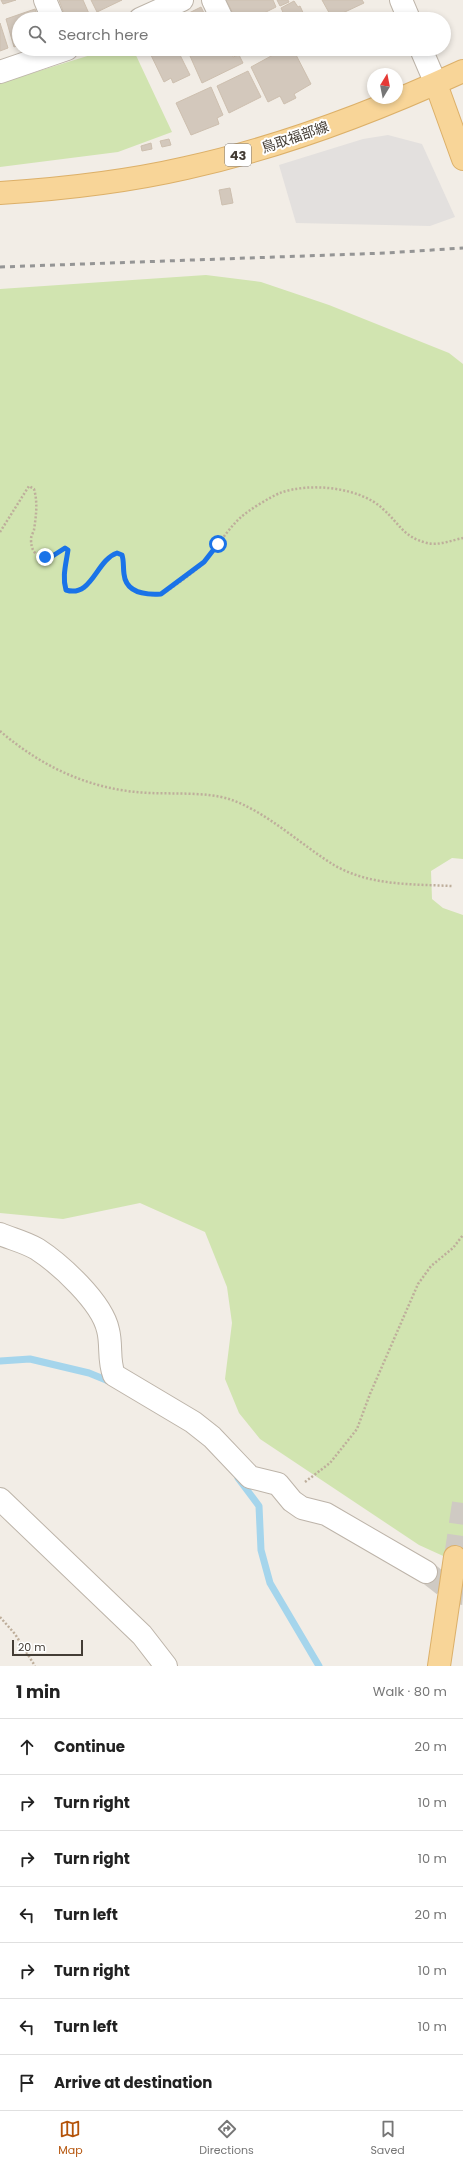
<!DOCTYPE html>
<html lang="en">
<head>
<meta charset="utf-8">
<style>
	:root { --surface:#fff; --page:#f2f2f2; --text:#222; --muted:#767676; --line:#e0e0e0; --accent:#b45309 }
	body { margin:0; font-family:Poppins,"Noto Sans JP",sans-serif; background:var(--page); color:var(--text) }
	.compass { position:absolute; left:367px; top:68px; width:36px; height:36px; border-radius:50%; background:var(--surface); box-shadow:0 2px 6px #0003; rotate:10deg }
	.scale { position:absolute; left:12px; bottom:10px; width:71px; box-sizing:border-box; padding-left:4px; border:2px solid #443d35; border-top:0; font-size:11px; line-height:14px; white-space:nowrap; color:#443d35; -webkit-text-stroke:3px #fff; paint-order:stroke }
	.stop { position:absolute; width:12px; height:12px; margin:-9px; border:3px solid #1a73e8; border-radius:50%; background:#fff }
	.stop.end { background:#1a73e8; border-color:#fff; box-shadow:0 1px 4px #0008 }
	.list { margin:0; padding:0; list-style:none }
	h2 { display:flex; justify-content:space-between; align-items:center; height:52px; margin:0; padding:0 16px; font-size:17px }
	h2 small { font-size:13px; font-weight:400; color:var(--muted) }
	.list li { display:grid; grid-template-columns:26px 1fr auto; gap:12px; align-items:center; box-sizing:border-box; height:56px; padding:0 16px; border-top:1px solid var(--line) }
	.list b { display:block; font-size:15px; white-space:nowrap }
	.list em { font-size:13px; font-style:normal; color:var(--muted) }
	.icon { flex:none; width:22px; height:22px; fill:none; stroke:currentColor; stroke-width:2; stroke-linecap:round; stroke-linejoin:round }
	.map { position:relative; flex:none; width:463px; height:1666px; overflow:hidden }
	.search { position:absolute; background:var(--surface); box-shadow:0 2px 6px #0003; left:12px; right:12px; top:12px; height:44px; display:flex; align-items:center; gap:10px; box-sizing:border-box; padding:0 14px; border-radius:22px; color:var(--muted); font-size:15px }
	.sheet { height:444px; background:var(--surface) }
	nav { display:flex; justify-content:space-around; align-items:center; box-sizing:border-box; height:56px; border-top:1px solid var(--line); background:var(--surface); font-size:11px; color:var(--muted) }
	nav a { display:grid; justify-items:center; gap:2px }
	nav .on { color:var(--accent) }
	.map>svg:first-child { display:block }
	.green { fill:#d1e4b0 }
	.parking { fill:#e3e0de }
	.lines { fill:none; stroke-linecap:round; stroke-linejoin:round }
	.stream { stroke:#a5d5ec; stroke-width:7 }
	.building { fill:#d3c8bc; stroke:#cdbfaf }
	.minor-tunnel { stroke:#cfcac3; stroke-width:22; stroke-dasharray:22 11; stroke-linecap:butt }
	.major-tunnel { stroke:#cfcac3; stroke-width:22; stroke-dasharray:22 11; stroke-linecap:butt }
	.minor-casing { stroke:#bdb4a9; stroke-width:24 }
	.major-casing { stroke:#dcb069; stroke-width:24 }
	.path { stroke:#beae9b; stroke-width:2.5; stroke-dasharray:2 2; stroke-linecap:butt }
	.minor { stroke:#fff; stroke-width:22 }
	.major { stroke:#f8d598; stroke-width:22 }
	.rail { stroke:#959595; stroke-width:3; stroke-dasharray:5 5; stroke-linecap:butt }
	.route { stroke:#1a73e8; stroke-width:5 }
	.labels { text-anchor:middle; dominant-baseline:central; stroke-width:4; stroke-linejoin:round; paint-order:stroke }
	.shield { fill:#fff; stroke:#7c7772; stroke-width:1 }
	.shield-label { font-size:13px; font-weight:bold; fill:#443d35 }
	.street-label { font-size:14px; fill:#443d35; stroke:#fff }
</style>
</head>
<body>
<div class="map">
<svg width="463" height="1666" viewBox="0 0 463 1666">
	<rect width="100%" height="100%" fill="#f2ede6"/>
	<!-- green -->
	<path class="green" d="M110,49H133L172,132L118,152L0,167V83Z
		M206,275L261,282L329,305L449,353L463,364V859L452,858L431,871L432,899L443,908L463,915V1565L419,1545L260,1439L239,1413L225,1379L232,1323L227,1287L205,1232L140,1203L63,1219L0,1213V289Z"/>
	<!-- parking -->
	<path class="parking" d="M388,135L422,144L455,217L430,226L296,223L279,165L363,139Z"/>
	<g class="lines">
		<!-- stream -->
		<path class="stream" d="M0,1361L30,1359L89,1373L111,1382
			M238,1478L259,1506L261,1550L270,1583L319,1666"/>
	</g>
	<!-- building -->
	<path class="building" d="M1,0H16L3,4Z
		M59,0H83L90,16L82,19H66Z
		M91,0H122L97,12Z
		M226,0H273L276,7L252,19H236Z
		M277,0H288L289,2L280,6Z
		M322,0H362L364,3L332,18Z
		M294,1L298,7L300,6L306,19H286L281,8Z
		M201,7L207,19H177Z
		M35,9L39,19H19V45L14,47L6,19Z
		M275,14L277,19H264Z
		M0,23L8,48L0,51Z
		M148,49H177L190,75L173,83L171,78L164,82Z
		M204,49H229L233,57L239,55L243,63L202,83L190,56Z
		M254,49H265L256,53Z
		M284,49H293L311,84L294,94L296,98L284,104L280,96L268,102L251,67Z
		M248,71L261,97L229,113L217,86Z
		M211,87L223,115L217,118L219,124L191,135L176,103Z
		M169,139L171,145L162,147L160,141Z
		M151,143L152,149L142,151L141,146Z
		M230,188L233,203L222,205L219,190Z"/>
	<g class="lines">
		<!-- minor-tunnel -->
		<path class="minor-tunnel" d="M426,1572C438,1580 449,1593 463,1594"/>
		<!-- major-tunnel -->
		<path class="major-tunnel" d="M455,1557L463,1503"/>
		<defs>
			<path id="minor" d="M45,0L53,19
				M213,0L222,19
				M401,0L409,19
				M140,19L182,0
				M421,49L436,84
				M0,72L67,49
				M0,1234C12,1239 25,1242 37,1249C60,1264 102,1302 108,1330C112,1345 108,1360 114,1375L193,1422L212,1437L250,1477L278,1484L292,1501L302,1508L326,1514L426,1572
				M0,1499L142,1635L166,1666"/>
			<path id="major" d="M436,84L463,159
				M0,193C63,189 125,182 186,168C282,147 374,112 463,71
				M439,1666L455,1557"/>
		</defs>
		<!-- minor casing -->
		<use href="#minor" class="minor-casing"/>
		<!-- major casing -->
		<use href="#major" class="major-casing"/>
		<!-- path -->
		<path class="path" d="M0,532L29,486L34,489C38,503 36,516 34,530C33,533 31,536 31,539C31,564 52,557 65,548L68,550L64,576L66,590C92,598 96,560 117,553L122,555C125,565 121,579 129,587C136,593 152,597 161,594C168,592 199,568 205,562C217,547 227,530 241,517C249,510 270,497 280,493C309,482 360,487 383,509C400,524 403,537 427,543C438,546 453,540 463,538
			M0,731C43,768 93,791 151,793C174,794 207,792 229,799C266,811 301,845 334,865C370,886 412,884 452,886
			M305,1482L330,1463L357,1429L370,1394L418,1284L431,1266L453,1248L463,1235
			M0,1617L15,1634L35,1666"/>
		<!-- minor -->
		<use href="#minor" class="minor"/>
		<!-- major -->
		<use href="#major" class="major"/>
		<!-- rail -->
		<path class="rail" d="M0,267L386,253L463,248"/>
	</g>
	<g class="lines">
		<!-- route -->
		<path class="route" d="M45,557H51L65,548L68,550C66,564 62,577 66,590C92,598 96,560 117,553L122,555C124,561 123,567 124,574C126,593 146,595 161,594L204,562L218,544"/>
	</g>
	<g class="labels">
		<!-- shield labels -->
		<rect class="shield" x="225" y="144" width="26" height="22" rx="3"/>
		<g class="shield-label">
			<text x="238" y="155">43</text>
		</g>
		<!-- street labels -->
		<g class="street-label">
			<text transform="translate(295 137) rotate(-19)">鳥取福部線</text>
		</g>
	</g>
</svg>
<svg class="compass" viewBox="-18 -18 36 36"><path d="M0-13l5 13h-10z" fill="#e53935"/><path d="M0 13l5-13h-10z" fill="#767676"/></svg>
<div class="scale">20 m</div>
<div class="stop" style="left:218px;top:544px"></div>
<div class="stop end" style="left:45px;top:557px"></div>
<div class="search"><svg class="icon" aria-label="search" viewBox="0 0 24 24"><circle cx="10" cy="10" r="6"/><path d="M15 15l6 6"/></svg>Search here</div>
</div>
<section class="sheet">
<h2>1 min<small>Walk · 80 m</small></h2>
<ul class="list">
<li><svg class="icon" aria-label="ahead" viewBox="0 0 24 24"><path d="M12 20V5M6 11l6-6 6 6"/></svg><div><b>Continue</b></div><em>20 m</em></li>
<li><svg class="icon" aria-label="right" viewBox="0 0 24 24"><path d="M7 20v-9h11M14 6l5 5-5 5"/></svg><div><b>Turn right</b></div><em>10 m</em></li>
<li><svg class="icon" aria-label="right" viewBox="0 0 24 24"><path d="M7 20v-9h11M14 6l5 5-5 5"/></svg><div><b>Turn right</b></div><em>10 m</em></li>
<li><svg class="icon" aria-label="left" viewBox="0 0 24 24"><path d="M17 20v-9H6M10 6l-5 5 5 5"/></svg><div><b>Turn left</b></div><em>20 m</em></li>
<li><svg class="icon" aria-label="right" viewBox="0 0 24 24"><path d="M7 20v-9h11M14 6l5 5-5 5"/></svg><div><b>Turn right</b></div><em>10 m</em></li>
<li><svg class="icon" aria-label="left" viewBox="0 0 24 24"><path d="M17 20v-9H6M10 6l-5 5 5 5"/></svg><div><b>Turn left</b></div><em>10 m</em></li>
<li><svg class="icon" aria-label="arrive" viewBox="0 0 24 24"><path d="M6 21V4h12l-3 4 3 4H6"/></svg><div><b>Arrive at destination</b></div></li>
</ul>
</section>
<nav>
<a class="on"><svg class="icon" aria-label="map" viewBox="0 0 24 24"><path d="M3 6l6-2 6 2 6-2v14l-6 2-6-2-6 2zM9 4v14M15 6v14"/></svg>Map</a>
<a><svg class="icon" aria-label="directions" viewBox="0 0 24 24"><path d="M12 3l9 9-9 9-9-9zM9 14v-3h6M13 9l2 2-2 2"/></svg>Directions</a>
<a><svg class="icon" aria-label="saved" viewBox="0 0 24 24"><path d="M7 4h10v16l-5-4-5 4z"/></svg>Saved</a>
</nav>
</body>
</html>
